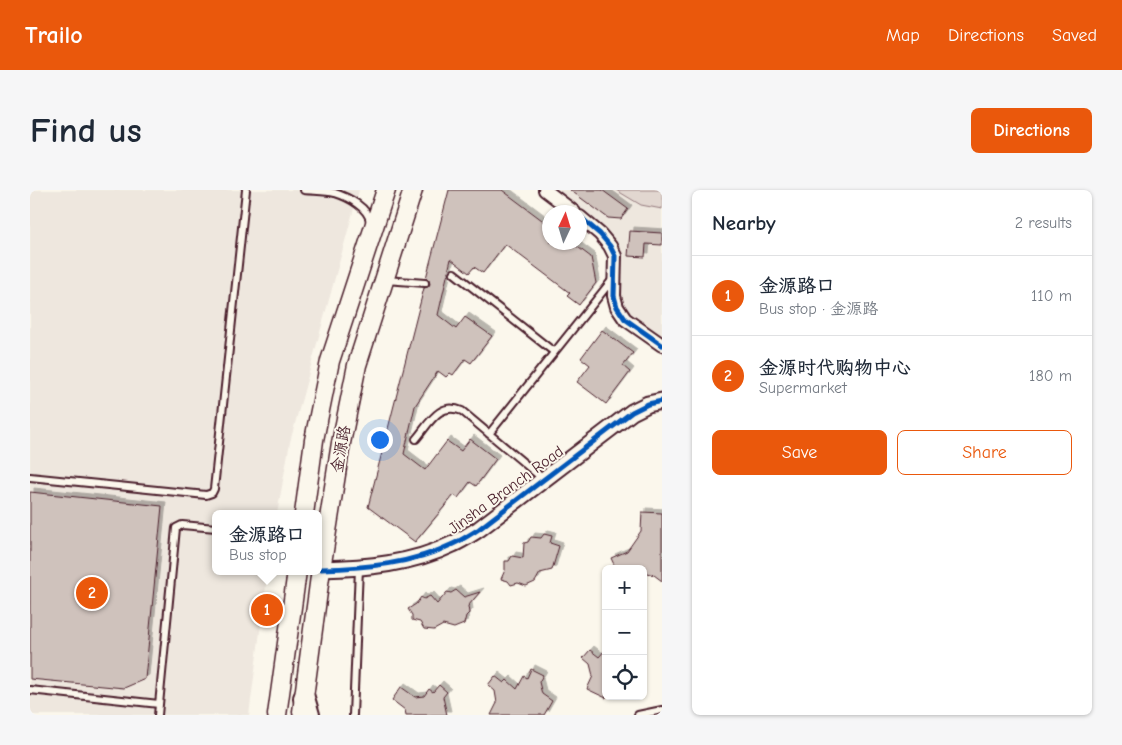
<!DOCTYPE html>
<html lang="en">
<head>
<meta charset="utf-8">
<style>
	:root { --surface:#fff; --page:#f6f6f7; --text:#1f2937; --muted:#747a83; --line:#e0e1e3; --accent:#ea580c }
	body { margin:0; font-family:"Comic Neue","LXGW WenKai TC",sans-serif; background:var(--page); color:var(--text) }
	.controls { position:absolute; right:15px; bottom:15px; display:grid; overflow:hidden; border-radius:8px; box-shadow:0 1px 4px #0004 }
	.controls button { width:45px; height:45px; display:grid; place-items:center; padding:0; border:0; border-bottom:1px solid var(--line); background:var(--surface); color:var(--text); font:25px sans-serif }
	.compass { position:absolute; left:512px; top:15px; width:45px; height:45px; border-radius:50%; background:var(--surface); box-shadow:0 1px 4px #0004; rotate:4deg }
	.you { position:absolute; left:349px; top:249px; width:18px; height:18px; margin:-12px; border:4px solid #fff; border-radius:50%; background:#1a73e8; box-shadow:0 0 0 8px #1a73e833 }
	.badge { display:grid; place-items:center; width:32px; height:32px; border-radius:50%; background:var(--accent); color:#fff; font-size:16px; font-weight:700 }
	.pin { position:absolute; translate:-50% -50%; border:2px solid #fff; box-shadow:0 1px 5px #0006 }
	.popup { position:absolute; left:182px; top:320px; width:110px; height:65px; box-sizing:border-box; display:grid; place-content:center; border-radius:8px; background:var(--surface); filter:drop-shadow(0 1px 4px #0005); font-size:16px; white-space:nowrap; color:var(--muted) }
	.popup b { font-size:19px; color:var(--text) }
	.popup::after { content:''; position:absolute; left:50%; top:100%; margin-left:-10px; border:10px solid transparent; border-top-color:var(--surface) }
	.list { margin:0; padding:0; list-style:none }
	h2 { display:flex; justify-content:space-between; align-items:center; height:65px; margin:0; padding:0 20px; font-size:21px }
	h2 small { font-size:16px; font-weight:400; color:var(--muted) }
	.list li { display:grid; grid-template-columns:32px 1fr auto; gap:15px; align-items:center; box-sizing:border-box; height:80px; padding:0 20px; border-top:1px solid var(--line) }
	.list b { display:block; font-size:19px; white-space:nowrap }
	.list p { margin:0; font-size:16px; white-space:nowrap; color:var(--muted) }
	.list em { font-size:16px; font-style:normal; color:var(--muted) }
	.actions { display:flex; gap:10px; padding:15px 20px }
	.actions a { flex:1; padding:11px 0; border:1px solid var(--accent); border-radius:8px; text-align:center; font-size:18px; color:var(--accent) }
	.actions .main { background:var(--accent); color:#fff }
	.icon { flex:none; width:28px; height:28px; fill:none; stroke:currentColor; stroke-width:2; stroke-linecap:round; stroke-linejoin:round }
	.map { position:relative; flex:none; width:632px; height:525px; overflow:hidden; border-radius:8px }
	header { display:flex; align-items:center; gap:30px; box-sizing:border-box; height:70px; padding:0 25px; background:var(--accent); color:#fff }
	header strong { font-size:24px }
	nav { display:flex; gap:28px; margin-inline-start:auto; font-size:18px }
	.intro { display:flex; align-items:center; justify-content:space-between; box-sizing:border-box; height:120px; padding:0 30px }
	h1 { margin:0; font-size:35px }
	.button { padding:12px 22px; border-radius:8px; background:var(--accent); color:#fff; font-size:18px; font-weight:700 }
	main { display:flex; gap:30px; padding:0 30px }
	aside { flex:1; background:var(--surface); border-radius:8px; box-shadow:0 1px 4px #0004 }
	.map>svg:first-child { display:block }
	.built { fill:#eee7de }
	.green { fill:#e2d7d0; stroke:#967b7e }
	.building { fill:#cfc2bc; stroke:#4a1f2b; filter:url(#shadow) }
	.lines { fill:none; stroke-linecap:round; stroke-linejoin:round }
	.service-casing { stroke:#4a1f2b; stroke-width:10 }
	.minor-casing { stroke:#4a1f2b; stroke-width:16 }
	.tertiary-casing { stroke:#4a1f2b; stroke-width:19 }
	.secondary-casing { stroke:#4a1f2b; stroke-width:21 }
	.primary-casing { stroke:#4a1f2b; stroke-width:24 }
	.service { stroke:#fbf7ec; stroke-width:6 }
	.minor { stroke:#fbf7ec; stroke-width:12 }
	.tertiary { stroke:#fbf7ec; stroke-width:15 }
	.secondary { stroke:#fbf7ec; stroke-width:18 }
	.primary { stroke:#fbf7ec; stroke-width:20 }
	.cycleway-casing { stroke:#fbf7ec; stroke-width:8 }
	.cycleway { stroke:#0057b8; stroke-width:5 }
	.labels { text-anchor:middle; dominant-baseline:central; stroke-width:4; stroke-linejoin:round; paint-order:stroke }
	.street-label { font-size:16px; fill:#4a1f2b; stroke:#fbf7ec }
</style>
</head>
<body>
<header>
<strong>Trailo</strong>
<nav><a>Map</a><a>Directions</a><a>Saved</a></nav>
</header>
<div class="intro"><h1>Find us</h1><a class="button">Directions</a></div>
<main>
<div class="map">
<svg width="632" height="525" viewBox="0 0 632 525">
	<defs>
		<filter id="shadow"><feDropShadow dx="4" dy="-4" stdDeviation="0" flood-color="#0004"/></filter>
	</defs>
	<rect width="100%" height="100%" fill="#fbf7ec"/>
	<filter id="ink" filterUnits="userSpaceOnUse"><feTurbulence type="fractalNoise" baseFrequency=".02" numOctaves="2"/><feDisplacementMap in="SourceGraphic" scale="10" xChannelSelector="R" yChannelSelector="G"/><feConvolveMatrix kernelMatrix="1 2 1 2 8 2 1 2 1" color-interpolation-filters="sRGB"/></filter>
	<g filter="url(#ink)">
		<!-- built -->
		<path class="built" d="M0,0H329L260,252L247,324H186V381H238L219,525H0Z
			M526,0H632V147L600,126L593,115L590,103L593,68L585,50L571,35Z"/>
		<!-- green -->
		<path class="green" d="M586,0H632V19L611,15Z"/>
		<!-- building -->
		<path class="building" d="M419,0H472L520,36V52H541L561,67L566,93L549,115L537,106L540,103L475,54L453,83L444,77L439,83L421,69L408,125L426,139L435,127L462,146L441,173L435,169L423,185L420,183L416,187L408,181L385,216L374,264L395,280L417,251L431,261L440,249L466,269L446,296L440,292L428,308L424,305L385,352L338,317L394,98L398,97L400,94L399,90L396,88Z
			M540,0H572L598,19L591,29L578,28Z
			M600,41L632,43V55L616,54L615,67L598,66Z
			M572,140L603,163L593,176L600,182L576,214L547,192L560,175L551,168Z
			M0,302L132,316L115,489L94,498L0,489Z
			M612,322L632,323V391L624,385L613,382V379H586L581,368L597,361L611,341Z
			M514,344L522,346L520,353L529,356L522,380L510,383L505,392L496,396L488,393L481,395L478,391L471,389L475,380V371H479L482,366L493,368L494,353L498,352L501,347L511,348Z
			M426,400L434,407L450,402L438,416L439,423L436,426L434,434L424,438L413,435L404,440L394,439L390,432L382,430V425L378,419L386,414L391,407L394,409L400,406L407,414L417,402L421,403Z
			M576,459V508L557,499L563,486L560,474L553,468L560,460L569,467Z
			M501,479L513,485L509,492L512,504L522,511L514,525H461L467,513L465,501L458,495L465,486L474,493L477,490L487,499L494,486L497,488Z
			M409,495L417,502L413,507L417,525H376L375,520L362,510L371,497L385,507L394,506L399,499L403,502Z"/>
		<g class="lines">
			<defs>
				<path id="service" d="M274,0C284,1 296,1 305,3C318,7 339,18 340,32
					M424,83L524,162
					M356,90L395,93
					M459,244L582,90
					M386,249C399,234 409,211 432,221L513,289
					M0,287L176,305L182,303L184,299L216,0
					M0,500L129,514
					M128,525L146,338L152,335L186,338
					M323,525L329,378
					M608,525L632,520"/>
				<path id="minor" d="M515,0L544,22
					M550,27L570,44L580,56L585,66L584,106L587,117L595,129L632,155"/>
				<path id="tertiary" d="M291,379C336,378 382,374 423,354C432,350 441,344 449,339L602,222L618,214L632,211"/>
				<path id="secondary" d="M274,324L284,250L300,171L356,0
					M272,522L291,379L311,253L327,175L383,0
					M247,525L267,381"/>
				<path id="primary" d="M274,508L279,525"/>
			</defs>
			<!-- service casing -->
			<use href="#service" class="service-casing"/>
			<!-- minor casing -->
			<use href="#minor" class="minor-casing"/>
			<!-- tertiary casing -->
			<use href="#tertiary" class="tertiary-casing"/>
			<!-- secondary casing -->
			<use href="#secondary" class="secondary-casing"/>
			<!-- primary casing -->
			<use href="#primary" class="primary-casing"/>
			<!-- service -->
			<use href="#service" class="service"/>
			<!-- minor -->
			<use href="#minor" class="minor"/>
			<!-- tertiary -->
			<use href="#tertiary" class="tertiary"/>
			<!-- secondary -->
			<use href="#secondary" class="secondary"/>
			<!-- primary -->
			<use href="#primary" class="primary"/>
			<defs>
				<path id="cycleway" d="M550,27L570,44L580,56L585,66L584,106L587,117L595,129L632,155
					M291,379C336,378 382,374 423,354C432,350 441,344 449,339L602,222L618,214L632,211"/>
			</defs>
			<!-- cycleway casing -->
			<use href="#cycleway" class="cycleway-casing"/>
			<!-- cycleway -->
			<use href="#cycleway" class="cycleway"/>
		</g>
	</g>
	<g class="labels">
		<!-- street labels -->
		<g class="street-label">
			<text transform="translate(311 259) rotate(-80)">金源路</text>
			<text transform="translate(476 300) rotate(-36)">Jinsha Branch Road</text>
		</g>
	</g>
</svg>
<div class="controls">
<button>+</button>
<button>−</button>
<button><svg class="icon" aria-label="locate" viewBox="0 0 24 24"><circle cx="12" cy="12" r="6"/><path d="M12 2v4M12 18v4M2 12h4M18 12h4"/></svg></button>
</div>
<svg class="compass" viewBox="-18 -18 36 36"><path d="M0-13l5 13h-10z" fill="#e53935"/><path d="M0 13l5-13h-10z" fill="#747a83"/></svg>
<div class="you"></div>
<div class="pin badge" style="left:237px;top:420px">1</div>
<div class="popup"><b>金源路口</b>Bus stop</div>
<div class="pin badge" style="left:62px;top:403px">2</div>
</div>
<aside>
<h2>Nearby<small>2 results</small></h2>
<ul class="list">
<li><span class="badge">1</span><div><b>金源路口</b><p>Bus stop · 金源路</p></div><em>110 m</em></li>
<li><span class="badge">2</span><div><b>金源时代购物中心</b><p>Supermarket</p></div><em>180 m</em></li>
</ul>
<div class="actions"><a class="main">Save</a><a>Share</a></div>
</aside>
</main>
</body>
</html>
